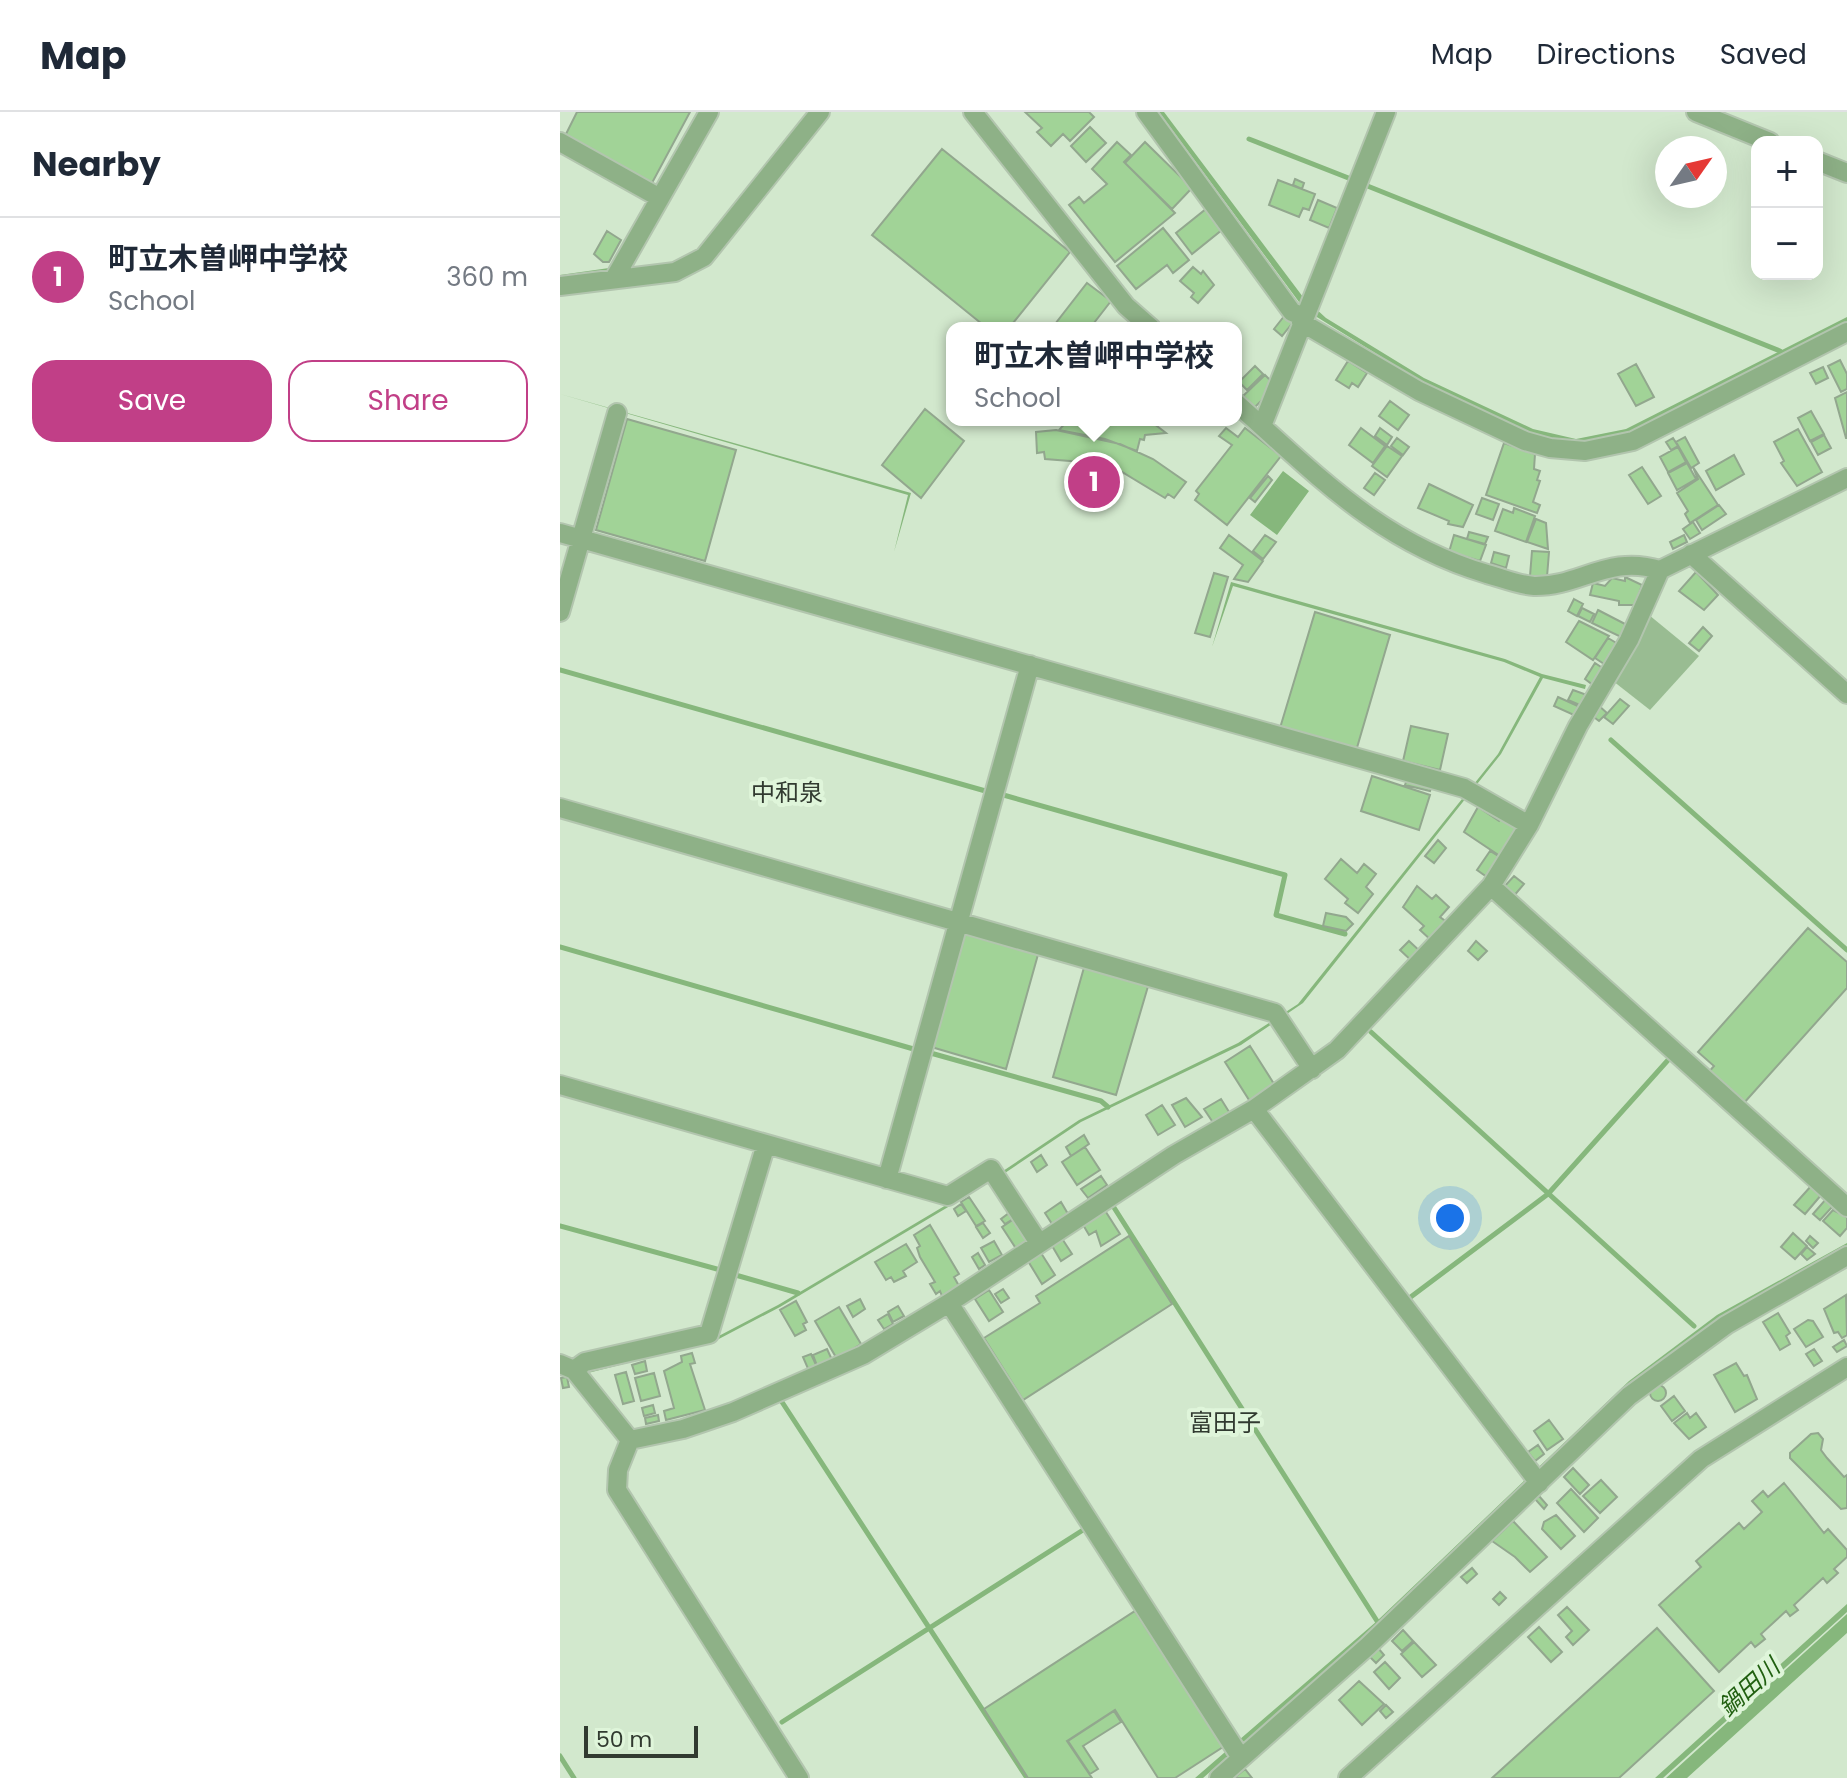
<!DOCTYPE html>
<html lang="en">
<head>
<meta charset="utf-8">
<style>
	:root { --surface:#fff; --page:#f2f2f3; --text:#1f2937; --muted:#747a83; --line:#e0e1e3; --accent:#c13f87 }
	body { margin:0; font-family:Poppins,"Noto Sans JP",sans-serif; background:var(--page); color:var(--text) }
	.controls { position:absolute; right:24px; top:24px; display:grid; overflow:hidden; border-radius:16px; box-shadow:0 8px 32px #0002 }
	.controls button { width:72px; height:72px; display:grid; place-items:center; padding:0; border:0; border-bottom:2px solid var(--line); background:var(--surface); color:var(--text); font:40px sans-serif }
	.compass { position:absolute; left:1095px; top:24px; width:72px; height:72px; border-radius:50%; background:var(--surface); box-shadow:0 8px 32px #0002; rotate:56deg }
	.scale { position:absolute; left:24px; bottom:20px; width:114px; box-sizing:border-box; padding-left:8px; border:4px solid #313a30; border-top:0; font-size:22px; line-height:28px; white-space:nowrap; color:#313a30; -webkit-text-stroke:6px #dff5da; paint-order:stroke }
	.you { position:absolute; left:890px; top:1106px; width:28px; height:28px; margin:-20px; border:6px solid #fff; border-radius:50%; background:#1a73e8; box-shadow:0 0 0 12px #1a73e833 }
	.badge { display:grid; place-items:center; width:52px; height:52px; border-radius:50%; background:var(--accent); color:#fff; font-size:26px; font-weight:700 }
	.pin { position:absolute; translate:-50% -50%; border:4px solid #fff; box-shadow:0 2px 8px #0006 }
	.popup { position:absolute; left:386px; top:210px; width:296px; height:104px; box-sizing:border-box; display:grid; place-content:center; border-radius:16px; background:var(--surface); filter:drop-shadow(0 2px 6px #0005); font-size:26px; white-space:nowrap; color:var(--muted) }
	.popup b { font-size:30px; color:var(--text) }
	.popup::after { content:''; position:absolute; left:50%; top:100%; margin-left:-16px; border:16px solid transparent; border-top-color:var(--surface) }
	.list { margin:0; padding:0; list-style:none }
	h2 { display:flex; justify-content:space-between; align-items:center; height:104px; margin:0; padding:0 32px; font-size:34px }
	h2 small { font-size:26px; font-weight:400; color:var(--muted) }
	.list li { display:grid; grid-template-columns:52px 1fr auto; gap:24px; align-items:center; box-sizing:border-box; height:120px; padding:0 32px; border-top:2px solid var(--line) }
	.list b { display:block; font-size:30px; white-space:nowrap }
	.list p { margin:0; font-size:26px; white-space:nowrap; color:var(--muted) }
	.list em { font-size:26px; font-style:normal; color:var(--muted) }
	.actions { display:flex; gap:16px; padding:24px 32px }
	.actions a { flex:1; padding:18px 0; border:2px solid var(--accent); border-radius:24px; text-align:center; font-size:28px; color:var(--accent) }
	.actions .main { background:var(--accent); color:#fff }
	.map { position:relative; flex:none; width:1287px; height:1666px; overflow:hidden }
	header { display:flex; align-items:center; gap:48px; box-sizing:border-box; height:112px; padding:0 40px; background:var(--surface); border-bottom:2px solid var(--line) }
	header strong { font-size:38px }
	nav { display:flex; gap:44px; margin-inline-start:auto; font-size:28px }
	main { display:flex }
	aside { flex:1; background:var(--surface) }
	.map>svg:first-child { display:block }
	.green { fill:#99bc92 }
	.water { fill:#86b77c }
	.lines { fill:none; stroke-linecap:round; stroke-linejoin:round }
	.stream { stroke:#86b77c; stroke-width:5 }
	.building { fill:#a1d397; stroke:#92a78e; stroke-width:2 }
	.minor-casing { stroke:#b2c5ae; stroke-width:22 }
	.minor { stroke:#8eb187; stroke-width:18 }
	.labels { text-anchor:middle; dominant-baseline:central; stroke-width:8; stroke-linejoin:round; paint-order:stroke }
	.neighbourhood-label { font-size:24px; fill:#313a30; stroke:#dff5da }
	.water-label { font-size:24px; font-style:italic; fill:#216011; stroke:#dff5da }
</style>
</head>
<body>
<header>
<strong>Map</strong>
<nav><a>Map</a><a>Directions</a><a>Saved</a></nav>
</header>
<main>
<aside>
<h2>Nearby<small></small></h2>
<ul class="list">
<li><span class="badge">1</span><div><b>町立木曽岬中学校</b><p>School</p></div><em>360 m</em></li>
</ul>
<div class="actions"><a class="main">Save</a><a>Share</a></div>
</aside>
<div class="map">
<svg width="1287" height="1666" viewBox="0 0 1287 1666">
	<rect width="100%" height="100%" fill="#d2e8cd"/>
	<!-- green -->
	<path class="green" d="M1089,503L1139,544L1090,598L1053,569Z"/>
	<!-- water -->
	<path class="water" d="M137,0H142L51,160L0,166V163L49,156Z
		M599,0H604L743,185L766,206L864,266L973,317L1016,327L1066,317L1287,205V211L1069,321L1034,331L996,329L972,322L862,270L752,202L739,190Z
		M0,282L351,381L334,440L348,383Z
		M723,359L749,379L717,423L690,403Z
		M671,470L945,547L982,562L1026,573L1025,577L983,566L941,642L743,891L681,933L521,1010L442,1063L220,1195L155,1229L28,1261L0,1244L16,1247L153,1227L218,1193L440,1061L519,1008L678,931L738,892L938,642L980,565L944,550L673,474L652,535Z
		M1287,1131V1135L1161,1206L820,1512L643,1666H635L817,1509L1069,1269L1157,1203Z
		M1287,1492V1500L1103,1666H1095Z
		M1287,1502V1521L1127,1666H1106Z"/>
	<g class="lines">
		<!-- stream -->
		<path class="stream" d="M689,27L791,67
			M805,73L1220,239
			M0,558L429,680
			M1051,628L1287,838
			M440,682L725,763L716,803L785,822
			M0,835L357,938
			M811,920L1134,1214
			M367,940L541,989L548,995
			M553,1094L817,1509
			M0,1114L164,1159
			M172,1162L238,1181
			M848,1187L988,1082L1109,947
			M222,1290L467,1666
			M222,1610L523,1418
			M0,1644L14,1666"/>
	</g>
	<!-- building -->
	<path class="building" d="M17,0H130L92,71L5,24Z
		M465,0H529L534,5L510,29L503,22L491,34L477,20L482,16Z
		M530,15L546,31L526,50L511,34Z
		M557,30L571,43L564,50L615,101L555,150L509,93L519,85L524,91L547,72L532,57Z
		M585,30L632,76L612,97L565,51Z
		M382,37L510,140L449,216H427L312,123Z
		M735,67L744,71L742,77L733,73Z
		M718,68L755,82L749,98L743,96L739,105L709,93Z
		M758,88L777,96L769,116L750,108Z
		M646,97L663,117L632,142L616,121Z
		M603,116L629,148L613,161L607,153L576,177L557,154Z
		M47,119L61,128L49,150H43L34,142Z
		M633,155L641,162L643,159L654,173L638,191L631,185L634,181L620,169Z
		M527,171L551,189L530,216H492Z
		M725,203L734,209L722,224L714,217Z
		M1280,248L1287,262V277L1281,280L1268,254Z
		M788,249L807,261L798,275L792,271L789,276L776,268Z
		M1076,252L1094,285L1076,294L1058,262Z
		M695,254L703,262L687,278L679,270Z
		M1263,255L1268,266L1256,272L1250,261Z
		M705,263L710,268L703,287L694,296L683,284Z
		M1287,280V326H1286L1275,286Z
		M830,289L849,303L838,318L819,304Z
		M365,297L404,329L361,386L322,353Z
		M1251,299L1264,322L1250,329L1238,306Z
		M67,307L176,338L145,449L36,418Z
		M508,308H589L606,321L585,323L584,328L580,327L577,339L545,327L499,318Z
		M666,316L678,325L685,316L721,344L667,413L635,388L639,382L636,379L672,333L659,324Z
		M801,316L825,334L813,351L789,333Z
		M820,316L832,325L827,333L815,324Z
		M1238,317L1262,360L1237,374L1221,351L1224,349L1214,330Z
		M496,318L560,332L593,347L626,370L614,386L608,382L605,386L562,360L523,350L485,347L484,340L477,341L476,320Z
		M1264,323L1271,336L1258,343L1251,330Z
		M1125,325L1139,351L1131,356L1116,330Z
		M837,326L849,335L843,343L831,334Z
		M1113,326L1118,334L1111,338L1106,330Z
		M944,331L975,342L974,357L980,359L977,368L980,369L973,390L980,393L977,401L926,383Z
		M827,334L842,344L827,365L812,354Z
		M1118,335L1126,350L1108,360L1100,345Z
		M1174,343L1184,362L1156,378L1146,359Z
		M1127,351L1136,367L1117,378L1108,361Z
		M1082,355L1101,384L1088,392L1069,363Z
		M1133,355L1158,393L1130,411L1125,402L1128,399L1117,381L1138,367Z
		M815,361L825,368L814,383L804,376Z
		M708,364L712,368L695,390L690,386Z
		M869,372L913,393L903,415L888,412L889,409L858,396Z
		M922,386L939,392L933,408L916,402Z
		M1159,393L1166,402L1142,418L1136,408Z
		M954,396L975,404L966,430L935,419L943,397L953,401Z
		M976,407L986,411L988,437L967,430Z
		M1133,410L1140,421L1130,427L1123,417Z
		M909,420L928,425L925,432L907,427Z
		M669,423L703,449L688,470L674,467L683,453L660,436Z
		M705,423L716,430L703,447L693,439Z
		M894,423L926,433L920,449L889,440Z
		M1124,423L1127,430L1113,437L1110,430Z
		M972,439L989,440L987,465L970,464Z
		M934,440L949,444L946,456L931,451Z
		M1136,460L1158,483L1144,498L1119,479Z
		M654,461L668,465L650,525L635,521Z
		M1065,465L1082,473L1075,493H1059V489L1030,483L1033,471L1045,474L1052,466L1065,469Z
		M1014,487L1023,492L1017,504L1008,499Z
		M1022,496L1034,502L1030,510L1018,504Z
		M1038,498L1067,513L1061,525L1032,511Z
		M755,500L830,523L796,639L720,616Z
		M1019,509L1049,524L1033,548L1006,530Z
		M1143,515L1152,524L1139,539L1129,531Z
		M1048,526L1058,532L1044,552L1035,546Z
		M1035,551L1044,557L1033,573L1025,567Z
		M1013,578L1027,583L1022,594L1008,588Z
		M998,585L1020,595L1016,604L994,594Z
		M1060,587L1069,594L1053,612L1044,605Z
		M1038,593L1047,601L1039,609L1030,602Z
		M851,614L888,622L880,658L843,649Z
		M812,664L870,683L859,718L801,699Z
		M847,668L872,673L870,679L845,673Z
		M918,695L939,709L942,705L959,716L940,744L904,720Z
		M878,728L886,736L874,751L865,744Z
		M930,739L940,745L927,765L917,758Z
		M781,747L797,761L804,752L816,762L806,775L813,782L798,801L785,791L788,787L765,767Z
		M954,764L964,772L953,785L943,776Z
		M857,774L872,787L876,783L889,795L880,805L888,811L872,829L860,818L864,814L843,795Z
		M766,801L786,805L793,812L786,819L763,814Z
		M401,816L479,839L446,957L368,934Z
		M1248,816L1287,850V876L1183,992L1148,961L1154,954L1138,940Z
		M849,829L862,841L854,851L840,838Z
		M916,829L927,839L918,848L908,839Z
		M525,852L589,871L556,983L493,965Z
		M690,934L716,975L691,991L665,950Z
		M626,986L642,1005L625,1015L612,993Z
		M661,987L671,1003L654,1012L644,997Z
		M602,993L615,1013L598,1023L586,1003Z
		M524,1023L529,1032L511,1044L506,1035Z
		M525,1035L540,1058L517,1073L502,1050Z
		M481,1043L487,1053L477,1060L471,1050Z
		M541,1064L547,1073L528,1086L521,1077Z
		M1252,1073L1262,1082L1245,1102L1234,1093Z
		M409,1085L425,1109L416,1114L401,1090Z
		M1266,1087L1274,1093L1260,1108L1253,1102Z
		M501,1090L508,1102L492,1112L485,1101Z
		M401,1092L406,1099L398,1104L394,1097Z
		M544,1097L560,1122L541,1134L536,1119L529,1123L522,1111Z
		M1273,1098L1287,1105V1116L1280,1124L1263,1109Z
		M449,1101L453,1107L445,1112L441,1107Z
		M454,1107L469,1130L457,1138L442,1115Z
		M423,1111L430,1121L423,1126L416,1115Z
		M370,1113L399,1162L394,1165L399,1174L382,1184L380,1179L376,1182L370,1172L375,1170L360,1145L357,1136L360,1134L354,1123Z
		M1233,1121L1247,1134L1235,1147L1221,1135Z
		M569,1124L612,1192L463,1288L424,1226L480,1191L476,1184Z
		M1250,1124L1258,1131L1253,1136L1246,1129Z
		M501,1125L512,1142L501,1149L491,1132Z
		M434,1129L442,1143L429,1150L421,1136Z
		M346,1132L357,1150L343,1159L346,1164L334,1170L331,1165L326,1168L315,1150Z
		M1247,1135L1255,1142L1247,1148L1241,1142Z
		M418,1141L425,1153L419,1157L412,1145Z
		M481,1141L495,1163L482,1172L468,1149Z
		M443,1177L449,1186L441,1191L435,1182Z
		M429,1178L443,1200L429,1209L415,1187Z
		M1286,1183L1287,1223L1282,1226L1278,1220L1274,1221L1264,1197Z
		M300,1187L305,1197L293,1205L287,1194Z
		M236,1189L247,1210L243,1212L246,1218L235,1224L220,1198Z
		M338,1194L344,1204L333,1210L328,1200Z
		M279,1195L301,1232L277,1247L255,1209Z
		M1218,1201L1230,1221L1226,1224L1230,1232L1220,1238L1203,1210Z
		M328,1202L333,1212L324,1217L318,1208Z
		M1248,1208L1253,1209L1263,1225L1246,1235L1234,1217Z
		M1284,1228L1287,1234L1277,1240L1273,1235Z
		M267,1237L273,1250L258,1256L253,1243Z
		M1254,1237L1262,1249L1254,1254L1246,1242Z
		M132,1241L135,1251L130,1252L145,1298L106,1308L104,1299L114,1296L104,1259L122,1250L121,1244Z
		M251,1242L257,1255L249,1259L243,1245Z
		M85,1249L87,1259L75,1262L72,1253Z
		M1176,1251L1184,1264L1187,1263L1197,1287L1175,1300L1154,1263Z
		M66,1260L74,1289L63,1292L55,1263Z
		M94,1261L100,1284L81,1289L75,1266Z
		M7,1265L9,1275L3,1276L1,1266Z
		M1090 1281a8 8 0 1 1 16 0a8 8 0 1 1-16 0Z
		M1114,1284L1125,1299L1112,1309L1101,1294Z
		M93,1293L95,1301L84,1304L82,1296Z
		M1127,1301L1130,1306L1136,1301L1146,1315L1129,1327L1114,1311Z
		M98,1303L99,1309L86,1312L85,1306Z
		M989,1308L1003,1327L987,1338L974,1319Z
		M1258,1321L1263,1327L1261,1338L1267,1346L1284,1365L1287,1363V1396L1281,1397L1230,1346V1341L1251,1322Z
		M978,1333L984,1342L975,1349L968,1340Z
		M1013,1356L1029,1373L1020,1382L1004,1365Z
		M1041,1368L1057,1385L1040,1401L1023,1384Z
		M1224,1371L1264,1421L1268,1417L1287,1438V1445L1274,1457L1278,1461L1267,1471L1263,1466L1234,1493L1238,1498L1230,1504L1226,1499L1201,1522L1205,1527L1195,1535L1191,1530L1159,1560L1099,1493L1141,1455L1136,1449L1179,1411L1184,1417L1202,1400L1192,1389L1203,1379L1208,1385Z
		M1011,1377L1038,1406L1024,1420L997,1391Z
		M979,1384L987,1393L984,1397L975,1387Z
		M996,1403L1015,1424L1001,1437L982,1417L984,1410Z
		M953,1409L987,1445L970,1460L955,1445L932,1429Z
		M912,1456L917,1462L907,1471L901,1465Z
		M940,1480L946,1486L939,1493L933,1487Z
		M1007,1495L1029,1518L1013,1533L1006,1525L1012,1519L998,1503Z
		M575,1499L663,1635L615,1666H598L555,1598L507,1629L532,1666H468L424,1597Z
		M979,1515L1002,1540L991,1550L968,1525Z
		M1097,1516L1154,1579L1059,1666H932Z
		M843,1518L853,1529L842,1539L832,1529Z
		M854,1530L876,1553L862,1565L841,1542Z
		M818,1536L824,1543L816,1551L809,1544Z
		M825,1550L840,1566L829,1577L814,1560Z
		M799,1569L824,1592L802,1613L779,1588Z
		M826,1593L833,1600L826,1606L820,1599Z
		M554,1599L561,1610L523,1634L538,1657L530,1662L508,1629Z
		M685,1657L692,1666H674Z"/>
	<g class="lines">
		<defs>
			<path id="minor" d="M413,0L566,194L591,216
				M586,0L732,200L744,205
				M1136,0L1210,30
				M0,30L100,86
				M1257,49L1287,61
				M54,167L149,0
				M0,174L115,160L144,145L260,0
				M741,210L859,279L965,329L990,336L1025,339L1073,329L1287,220
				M676,291C757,363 819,430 927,462C942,466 958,473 974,474C1020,475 1048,442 1100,458
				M702,314L826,0
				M0,421L904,676L969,713
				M1131,442L1287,582
				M0,500L57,301
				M0,696L715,901L752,957
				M931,774L1287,1095
				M0,973L388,1084L431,1057L479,1131
				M694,997L979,1371
				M327,1067L470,553
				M389,1191L681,1646
				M0,1252L14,1258L70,1328
				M14,1258L25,1250L149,1222L206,1032
				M70,1328L123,1317L173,1300L303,1243L389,1191L614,1043L694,997L777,938L931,774L969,713L1018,614L1069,528L1100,458L1287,366
				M70,1328L58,1358L57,1378L239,1666
				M659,1666L808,1534L1069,1284L1166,1213L1287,1144
				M788,1666L1141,1347L1287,1255"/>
		</defs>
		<!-- minor casing -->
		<use href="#minor" class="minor-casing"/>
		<!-- minor -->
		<use href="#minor" class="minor"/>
	</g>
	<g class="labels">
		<!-- neighbourhood labels -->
		<g class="neighbourhood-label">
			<text x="227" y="680">中和泉</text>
			<text x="665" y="1310">富田子</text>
		</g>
		<!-- water labels -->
		<g class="water-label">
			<text transform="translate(1189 1575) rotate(-42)">鍋田川</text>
		</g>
	</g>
</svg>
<div class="controls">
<button>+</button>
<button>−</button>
</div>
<svg class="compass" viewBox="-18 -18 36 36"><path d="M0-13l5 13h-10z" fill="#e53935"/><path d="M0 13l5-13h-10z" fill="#747a83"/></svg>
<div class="scale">50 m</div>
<div class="you"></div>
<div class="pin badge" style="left:534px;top:370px">1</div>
<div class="popup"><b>町立木曽岬中学校</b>School</div>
</div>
</main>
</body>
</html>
